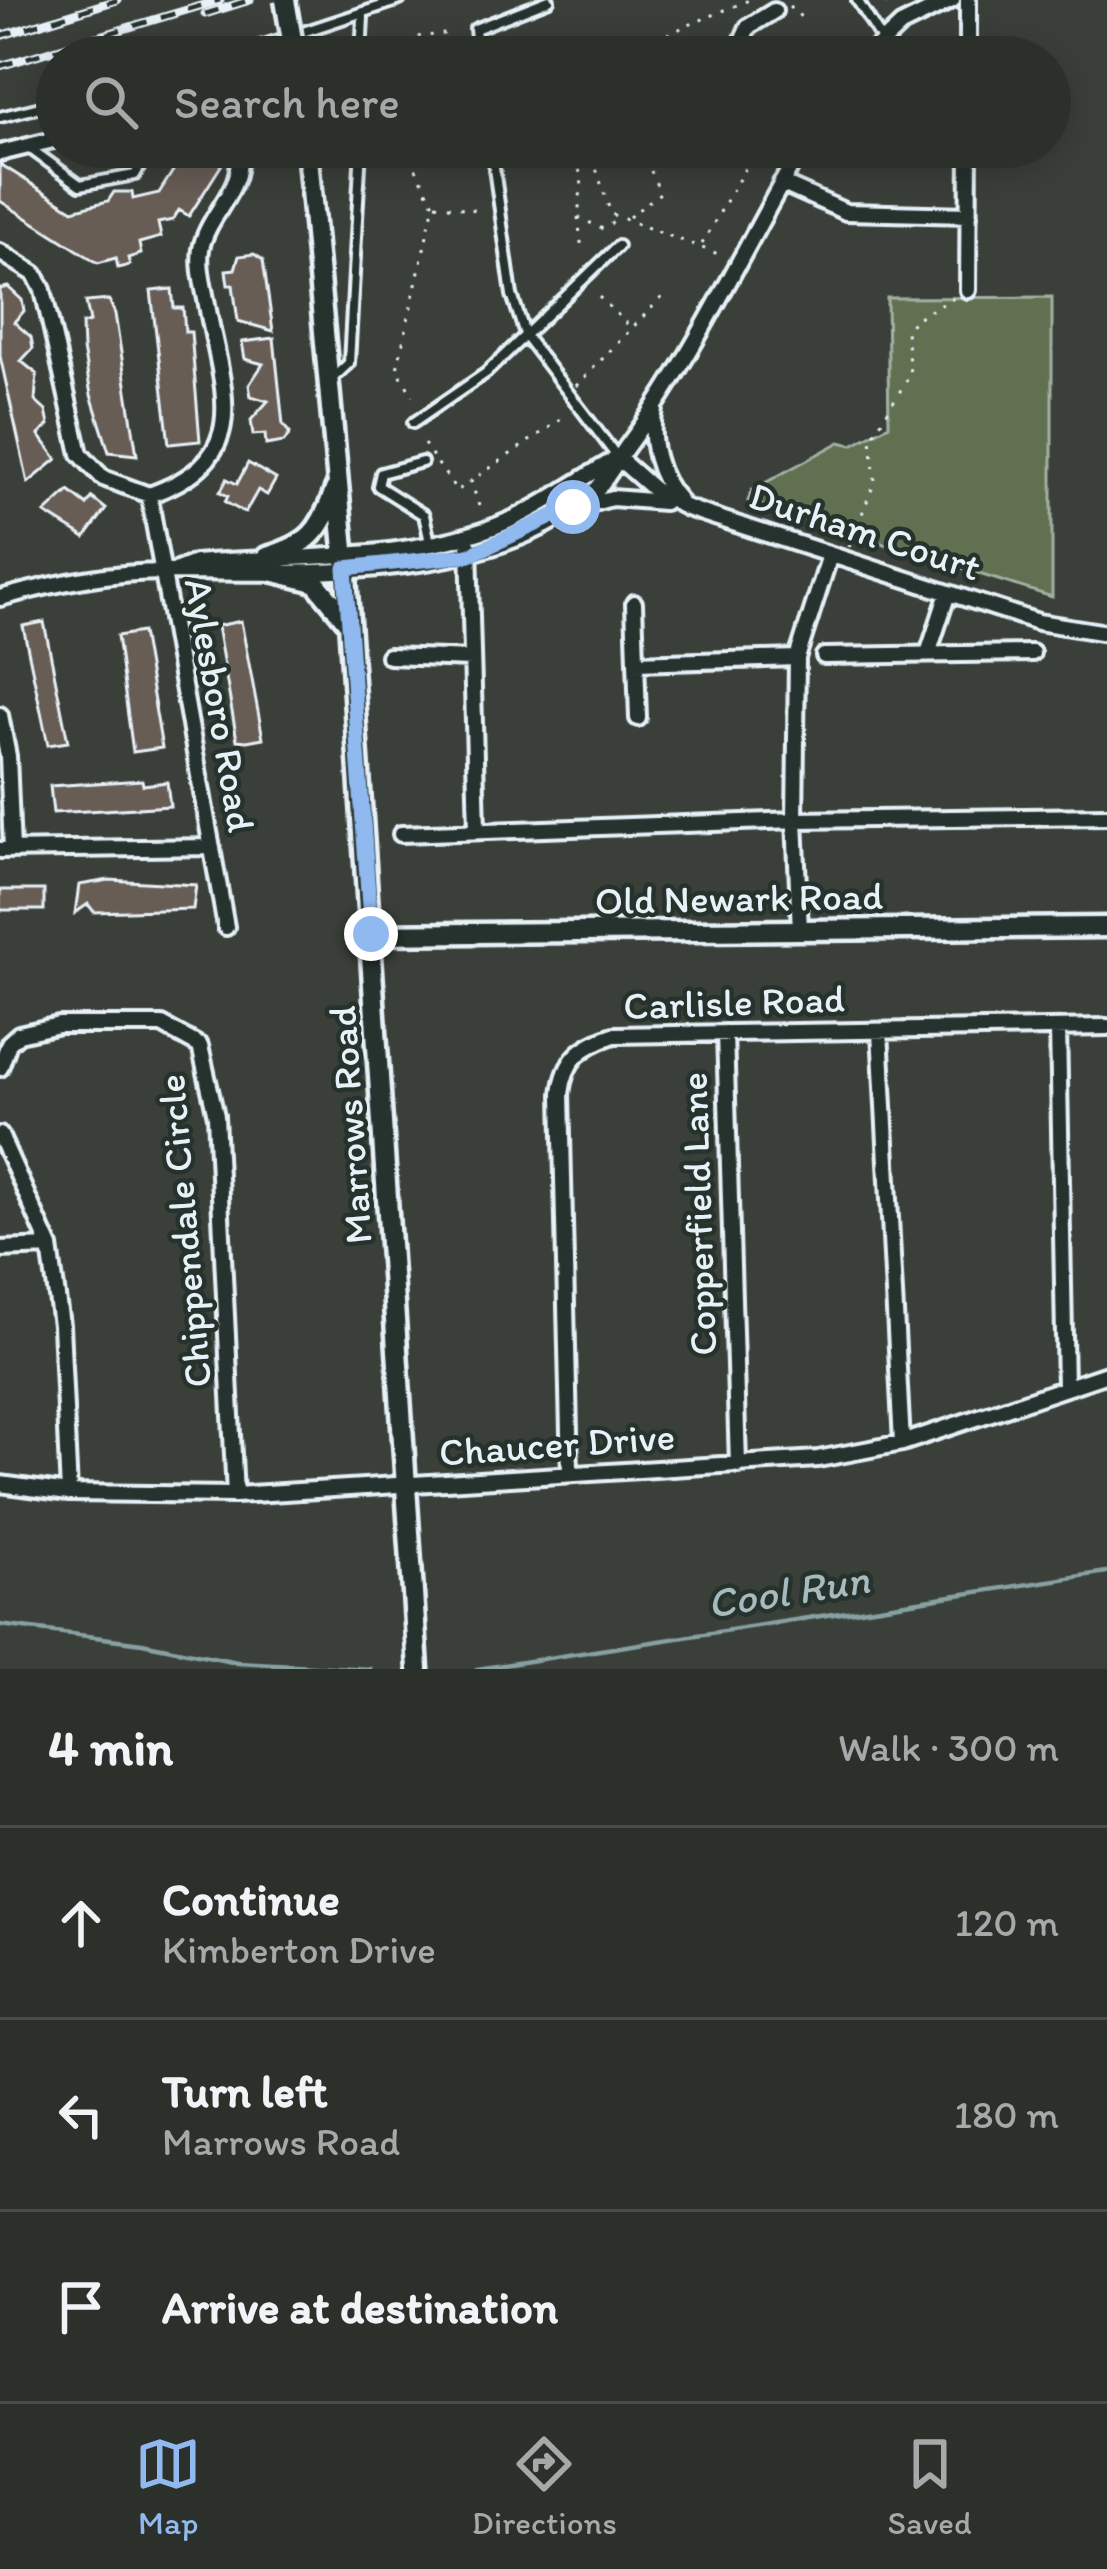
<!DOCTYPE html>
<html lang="en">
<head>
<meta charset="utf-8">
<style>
	:root { --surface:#2c302b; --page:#383c37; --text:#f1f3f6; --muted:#a6a9a9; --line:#484b47; --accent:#90b9f0 }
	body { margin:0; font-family:Itim,sans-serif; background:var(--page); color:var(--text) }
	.stop { position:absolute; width:36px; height:36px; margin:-27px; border:9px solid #90b9f0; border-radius:50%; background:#fff }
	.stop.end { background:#90b9f0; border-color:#fff; box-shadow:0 3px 12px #0008 }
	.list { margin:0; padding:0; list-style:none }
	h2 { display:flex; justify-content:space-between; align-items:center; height:156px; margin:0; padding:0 48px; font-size:51px }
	h2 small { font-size:39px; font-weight:400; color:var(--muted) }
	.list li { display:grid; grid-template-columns:78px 1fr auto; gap:36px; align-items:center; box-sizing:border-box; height:192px; padding:0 48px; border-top:3px solid var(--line) }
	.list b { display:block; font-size:45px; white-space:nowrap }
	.list p { margin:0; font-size:39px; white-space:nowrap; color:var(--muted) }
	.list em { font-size:39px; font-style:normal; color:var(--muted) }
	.icon { flex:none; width:66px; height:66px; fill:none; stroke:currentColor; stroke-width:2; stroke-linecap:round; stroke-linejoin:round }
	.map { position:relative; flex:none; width:1107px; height:1669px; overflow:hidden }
	.search { position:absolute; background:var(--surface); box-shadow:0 6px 30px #0003; left:36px; right:36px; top:36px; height:132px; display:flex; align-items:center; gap:30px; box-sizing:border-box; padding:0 42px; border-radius:66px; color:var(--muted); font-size:45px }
	.sheet { height:732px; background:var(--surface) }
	nav { display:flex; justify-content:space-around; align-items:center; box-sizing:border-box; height:168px; border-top:3px solid var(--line); background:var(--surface); font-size:33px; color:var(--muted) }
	nav a { display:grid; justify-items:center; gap:6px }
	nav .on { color:var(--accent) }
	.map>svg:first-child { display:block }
	.green { fill:#617051; stroke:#a4b0a4; stroke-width:3 }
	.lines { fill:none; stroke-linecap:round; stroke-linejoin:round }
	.stream { stroke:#87a1a2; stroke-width:4.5 }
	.building { fill:#685d54; stroke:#e8f1f8; stroke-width:3 }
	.lane-casing { stroke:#e8f1f8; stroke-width:16 }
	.street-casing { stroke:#e8f1f8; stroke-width:22 }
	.secondary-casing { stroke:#e8f1f8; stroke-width:27 }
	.path { stroke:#e8f1f8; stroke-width:3; stroke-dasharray:3 9; stroke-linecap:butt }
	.lane { stroke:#26332d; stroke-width:8 }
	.street { stroke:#26332d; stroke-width:14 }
	.secondary { stroke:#26332d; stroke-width:18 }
	.rail-casing { stroke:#e8f1f8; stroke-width:9 }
	.rail { stroke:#26332d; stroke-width:4.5; stroke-dasharray:14; stroke-linecap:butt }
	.secondary-bridge-casing { stroke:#e8f1f8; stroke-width:27; stroke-linecap:butt }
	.secondary-bridge { stroke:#26332d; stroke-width:18 }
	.route { stroke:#90b9f0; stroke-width:15 }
	.labels { text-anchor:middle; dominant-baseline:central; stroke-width:9; stroke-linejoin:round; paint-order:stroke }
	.street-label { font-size:39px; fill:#e8f1f8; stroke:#26332d }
	.water-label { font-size:42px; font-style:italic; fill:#a7bbbf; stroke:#26332d }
</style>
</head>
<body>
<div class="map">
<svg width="1107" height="1669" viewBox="0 0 1107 1669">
	<rect width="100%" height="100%" fill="#3a4039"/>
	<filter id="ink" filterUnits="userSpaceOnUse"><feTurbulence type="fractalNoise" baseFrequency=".00833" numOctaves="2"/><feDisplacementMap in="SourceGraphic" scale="24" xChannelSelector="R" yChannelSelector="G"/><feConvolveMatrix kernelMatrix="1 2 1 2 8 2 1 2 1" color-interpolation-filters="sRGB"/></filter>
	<g filter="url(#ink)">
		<!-- green -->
		<path class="green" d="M1052,297V597L748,501L752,490L840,442L852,445L889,425L887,298Z"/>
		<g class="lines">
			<!-- stream -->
			<path class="stream" d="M0,1625L142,1643L237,1662L370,1669
				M477,1669L1107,1572"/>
		</g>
		<!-- building -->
		<path class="building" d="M188,147H225L218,157L224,161L189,216L179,210L173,220L158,223L161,237L139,243L141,254L128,258L130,265L118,268L116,258L98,263L0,201V164L73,210L108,201L114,192H132L133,199L159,193Z
			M254,254L263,260L273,331L238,321L233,285H228L226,270L235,269L239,256Z
			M8,287L22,300L24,311L14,322L31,337L33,348L21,361L37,374L35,401L46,411L49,425L39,435L57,459L28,483L0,356V289Z
			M172,289L174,308H183L185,332H191L200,441L169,444L151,291Z
			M109,300L115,314L137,455L109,452L91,395L83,349L82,324L90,322L86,302Z
			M274,338L283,425L290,433L284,442L266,445L265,434L253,435L251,420L268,401L251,396L249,385L263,364L245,359L242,342Z
			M248,463L276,479L267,495L258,490L245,513L225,502L228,496L220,492L227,479L237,484Z
			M69,491L87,505L92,498L106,509L85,538L45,513Z
			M241,621L263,738L247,741L237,740L217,626Z
			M44,622L68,742L48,745L23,626Z
			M142,632L162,748L133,752L117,636Z
			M142,780L143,785L167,782L170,806L53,813L50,786Z
			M109,880L196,885L193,909L94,912L88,904L75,913L79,885Z
			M0,890H44V910H0Z"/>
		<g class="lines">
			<defs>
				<path id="lane" d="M857,0L882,40
					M227,57L400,0
					M361,57L363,16
					M478,57L475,29L549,0
					M0,117L57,103
					M28,147L80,185L135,175L151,147
					M491,147L512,295L526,337L618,458
					M333,378L349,363L361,147
					M413,423L486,373L618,246
					M422,462L381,473L378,486L424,515L430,542"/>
				<path id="street" d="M968,0V57
					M735,57L748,27L774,11
					M867,57L901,25L952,0
					M0,153L57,139
					M781,183L846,212L969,215
					M0,252L35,274L43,290L80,454L103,478L149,495
					M968,290L969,147
					M655,409C648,440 658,477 679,500
					M618,458L659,494L687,508L1038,622L1107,633
					M149,495L226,927
					M149,495C255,458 223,393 207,305C204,287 198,267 201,249C208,212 248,187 237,147
					M586,505L612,498L664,502
					M469,546L477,829
					M177,570L195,563C296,555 415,562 508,521C545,505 578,480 614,460
					M0,598C54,583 113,571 170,572C295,573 489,583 590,496C606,482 616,461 628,445C696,353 745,246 802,147
					M634,603L638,718
					M928,654L948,593
					M389,656L472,659
					M824,656L1032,653
					M636,663L797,658
					M0,715L8,756L12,850
					M401,834L795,820L1107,816
					M0,850L212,847
					M800,930L795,820L797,658L830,555
					M1058,1028L1065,1387
					M880,1031L902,1443
					M725,1033L738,1465
					M0,1068L9,1043L19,1034L59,1025H162L200,1046L216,1116L235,1495
					M0,1135L50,1247L61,1325L69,1493
					M0,1249L50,1247
					M570,1474L561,1094C565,1059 581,1046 614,1035L1107,1027
					M0,1484L69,1493L235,1495L818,1459L902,1443L1107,1374"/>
				<path id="secondary" d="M307,147L345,560L418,1669
					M267,557C310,544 320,532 335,490
					M271,571L315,582L347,621
					M371,934L1107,927"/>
			</defs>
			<!-- lane casing -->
			<use href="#lane" class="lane-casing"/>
			<!-- street casing -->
			<use href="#street" class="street-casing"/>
			<!-- secondary casing -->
			<use href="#secondary" class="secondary-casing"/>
			<!-- path -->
			<path class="path" d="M885,4L889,0
				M789,7L806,21
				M408,57L415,37L453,33
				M612,57L749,0
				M670,57L703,44
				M405,147L434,204L397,369L413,396
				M572,147L582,179L578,217L603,229L618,219
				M589,147L611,214L721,255
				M436,204L477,210
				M578,217L582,251
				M629,217L660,193L641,147
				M702,244L757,147
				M599,297L630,327
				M576,386L663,296L659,292
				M424,444L457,491L469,482
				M479,506L471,481L566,416
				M849,547L875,481L871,438L910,375L906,331L915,319L956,297"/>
			<!-- lane -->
			<use href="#lane" class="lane"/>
			<!-- street -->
			<use href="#street" class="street"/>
			<!-- secondary -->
			<use href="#secondary" class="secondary"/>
			<defs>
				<path id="rail" d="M205,14L250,0
					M0,36L117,0
					M0,66L220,0"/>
			</defs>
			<!-- rail casing -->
			<use href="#rail" class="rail-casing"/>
			<!-- rail -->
			<use href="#rail" class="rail"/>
			<defs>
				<path id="secondary-bridge" d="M285,0L295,57"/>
			</defs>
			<!-- secondary-bridge casing -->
			<use href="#secondary-bridge" class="secondary-bridge-casing"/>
			<!-- secondary-bridge -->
			<use href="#secondary-bridge" class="secondary-bridge"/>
		</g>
	</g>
	<g class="lines" filter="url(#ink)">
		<!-- route -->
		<path class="route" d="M371,934L345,568L470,555L573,507"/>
	</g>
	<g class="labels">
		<!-- street labels -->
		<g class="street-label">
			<text transform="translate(865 531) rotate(18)">Durham Court</text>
			<text transform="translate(220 705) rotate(80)">Aylesboro Road</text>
			<text transform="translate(739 898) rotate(-1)">Old Newark Road</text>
			<text transform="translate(734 1002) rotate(-2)">Carlisle Road</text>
			<text transform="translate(350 1125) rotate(-94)">Marrows Road</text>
			<text transform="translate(698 1214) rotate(-92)">Copperfield Lane</text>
			<text transform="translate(184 1231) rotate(-95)">Chippendale Circle</text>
			<text transform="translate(557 1444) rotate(-4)">Chaucer Drive</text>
		</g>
		<!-- water labels -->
		<g class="water-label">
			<text transform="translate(788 1591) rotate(-9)">Cool Run</text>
		</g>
	</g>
</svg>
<div class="stop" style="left:573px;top:507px"></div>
<div class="stop end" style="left:371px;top:934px"></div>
<div class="search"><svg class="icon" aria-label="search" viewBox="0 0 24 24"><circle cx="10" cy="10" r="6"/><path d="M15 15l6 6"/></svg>Search here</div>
</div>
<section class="sheet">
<h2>4 min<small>Walk · 300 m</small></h2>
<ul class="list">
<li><svg class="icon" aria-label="ahead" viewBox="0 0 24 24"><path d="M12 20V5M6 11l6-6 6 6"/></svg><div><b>Continue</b><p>Kimberton Drive</p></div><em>120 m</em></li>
<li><svg class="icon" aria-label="left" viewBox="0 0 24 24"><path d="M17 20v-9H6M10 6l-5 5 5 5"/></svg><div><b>Turn left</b><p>Marrows Road</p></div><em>180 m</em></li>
<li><svg class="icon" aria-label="arrive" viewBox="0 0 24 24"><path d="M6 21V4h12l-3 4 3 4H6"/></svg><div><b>Arrive at destination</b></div></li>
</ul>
</section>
<nav>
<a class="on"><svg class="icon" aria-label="map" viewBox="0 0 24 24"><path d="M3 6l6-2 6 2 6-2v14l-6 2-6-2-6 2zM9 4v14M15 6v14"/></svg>Map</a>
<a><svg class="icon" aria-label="directions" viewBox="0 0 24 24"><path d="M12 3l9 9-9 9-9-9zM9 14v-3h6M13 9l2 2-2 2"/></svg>Directions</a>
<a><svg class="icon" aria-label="saved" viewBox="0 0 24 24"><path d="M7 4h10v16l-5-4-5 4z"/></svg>Saved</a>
</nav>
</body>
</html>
